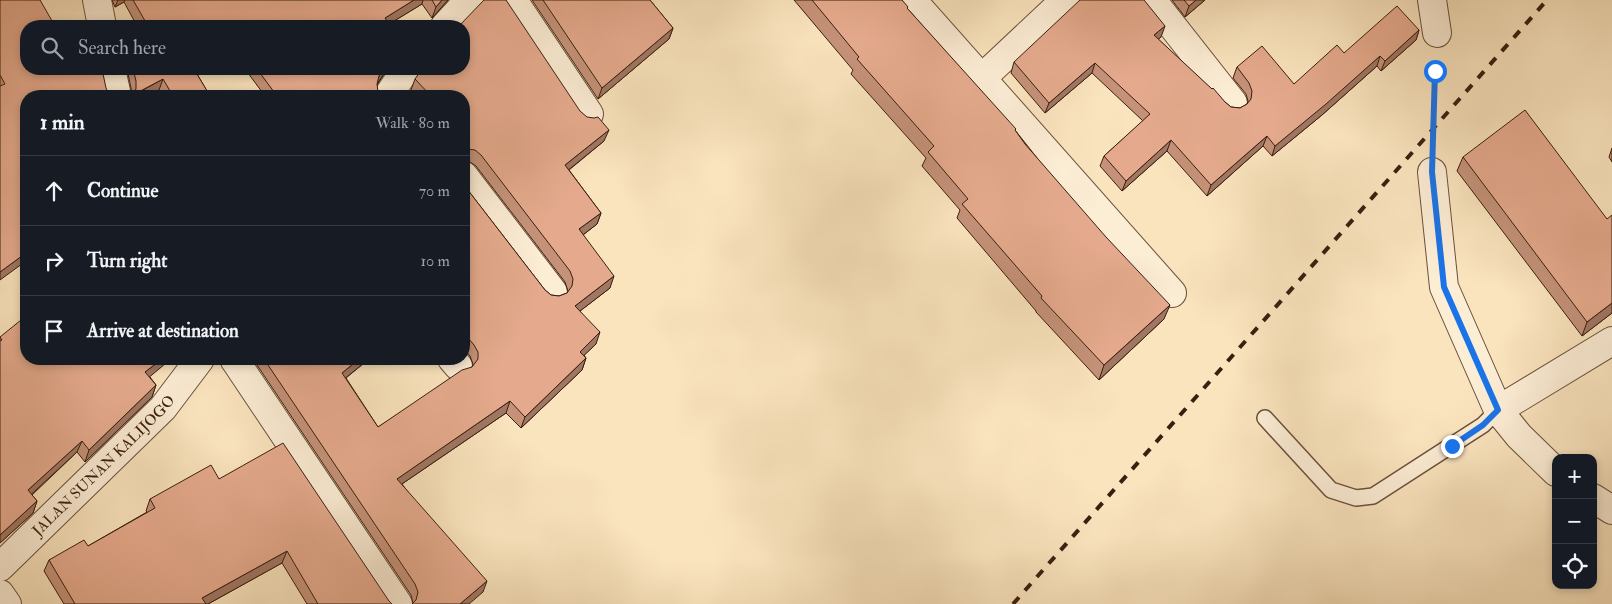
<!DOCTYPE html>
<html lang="en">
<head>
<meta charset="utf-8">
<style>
	:root { --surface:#171b24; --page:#20242c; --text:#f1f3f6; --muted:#9ea1a6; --line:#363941 }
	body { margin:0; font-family:"IM FELL Double Pica",serif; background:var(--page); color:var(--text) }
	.controls { position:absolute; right:15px; bottom:15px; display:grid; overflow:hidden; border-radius:10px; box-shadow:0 2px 8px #0003 }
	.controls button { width:45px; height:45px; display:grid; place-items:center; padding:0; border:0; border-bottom:1px solid var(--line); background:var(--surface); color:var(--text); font:25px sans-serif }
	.stop { position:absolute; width:15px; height:15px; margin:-11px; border:4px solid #1a73e8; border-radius:50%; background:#fff }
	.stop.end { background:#1a73e8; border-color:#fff; box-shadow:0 1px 5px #0008 }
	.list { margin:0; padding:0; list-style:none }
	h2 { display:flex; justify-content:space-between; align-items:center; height:65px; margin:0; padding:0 20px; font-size:21px }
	h2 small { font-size:16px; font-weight:400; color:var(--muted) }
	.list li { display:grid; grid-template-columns:32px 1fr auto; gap:15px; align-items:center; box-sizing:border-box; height:70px; padding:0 20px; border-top:1px solid var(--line) }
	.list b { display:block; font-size:19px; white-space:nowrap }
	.list em { font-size:16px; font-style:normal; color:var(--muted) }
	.icon { flex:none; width:28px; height:28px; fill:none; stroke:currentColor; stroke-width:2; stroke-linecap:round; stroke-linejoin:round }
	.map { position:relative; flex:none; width:1612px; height:604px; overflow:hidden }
	.search { position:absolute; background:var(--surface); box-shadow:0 2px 8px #0003; left:20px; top:20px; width:450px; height:55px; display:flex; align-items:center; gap:12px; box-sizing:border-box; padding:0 18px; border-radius:20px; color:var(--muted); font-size:19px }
	.panel { position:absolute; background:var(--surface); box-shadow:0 2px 8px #0003; left:20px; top:90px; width:450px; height:275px; border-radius:20px }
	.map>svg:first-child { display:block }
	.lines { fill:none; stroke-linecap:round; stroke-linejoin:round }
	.service-casing { stroke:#6a503b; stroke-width:18 }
	.minor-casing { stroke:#6a503b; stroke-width:30 }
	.path { stroke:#3a1e0f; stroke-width:3; stroke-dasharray:1 2.5; stroke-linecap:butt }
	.service { stroke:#fcedd5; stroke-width:15 }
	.minor { stroke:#fcedd5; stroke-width:28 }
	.rail { stroke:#3a1e0f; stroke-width:4; stroke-dasharray:9 9; stroke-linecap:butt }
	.wall { fill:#c59279; stroke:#3a1e0f }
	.shaded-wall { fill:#a07763; stroke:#3a1e0f }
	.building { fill:#e5aa8d; stroke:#3a1e0f }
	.route { stroke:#1a73e8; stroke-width:6 }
	.labels { text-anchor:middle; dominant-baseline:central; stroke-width:4; stroke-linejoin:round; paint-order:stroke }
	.street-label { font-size:15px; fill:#3a1e0f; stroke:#fcedd5 }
</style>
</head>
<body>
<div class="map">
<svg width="1612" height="604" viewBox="0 0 1612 604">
	<rect width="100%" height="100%" fill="#fae4be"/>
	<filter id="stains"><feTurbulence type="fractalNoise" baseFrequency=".004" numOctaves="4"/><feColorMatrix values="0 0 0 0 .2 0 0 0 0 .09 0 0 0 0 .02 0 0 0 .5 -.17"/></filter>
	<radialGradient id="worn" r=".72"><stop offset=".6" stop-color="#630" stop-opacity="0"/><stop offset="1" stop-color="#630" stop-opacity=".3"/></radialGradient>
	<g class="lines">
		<defs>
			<path id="service" d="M1265,418L1331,490L1356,498L1373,496L1483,425L1498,410"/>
			<g id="minor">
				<path d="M97,0L102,26"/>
				<path d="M513,0L589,114"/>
				<path d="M912,0L1172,293"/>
				<path d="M1152,0L1233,103"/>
				<path d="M1432,0L1437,33"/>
				<path d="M445,26L469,0"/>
				<path d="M111,69L117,96"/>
				<path d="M982,78L1065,0"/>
				<path d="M388,96L406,69"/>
				<path d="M1432,172L1444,287L1498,410L1519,436L1556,472"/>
				<path d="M464,176L553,292"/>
				<path d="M234,359L398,604"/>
				<path d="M452,359L458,366"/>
				<path d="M1498,410L1612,341"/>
				<path d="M1593,498L1612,510"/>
				<path id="s1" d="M0,567L163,408L200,359"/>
				<path d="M0,594L7,604"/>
			</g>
		</defs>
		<!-- service casing -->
		<use href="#service" class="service-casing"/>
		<!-- minor casing -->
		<use href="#minor" class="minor-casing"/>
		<!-- path -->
		<path class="path" d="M1432,142L1435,63"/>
		<!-- service -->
		<use href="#service" class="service"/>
		<!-- minor -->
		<use href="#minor" class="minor"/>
		<!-- rail -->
		<path class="rail" d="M1013,604L1547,0"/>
	</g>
	<!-- wall -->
	<path class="wall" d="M0,0H40L0,280Z
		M112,0H448L432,18L422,4L389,24L390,26H137L124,2L115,7Z
		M532,0H650L673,28L669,39L598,99Z
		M794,0H902L907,8L1015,130L1164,319L1099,380L1036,312V311L957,218L960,210L922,166L926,158L851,74L853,70Z
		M1172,0H1205L1185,17Z
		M461,25L580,111L604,141L569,170L601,213L597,224L583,235L610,288L580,311L596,344L584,355L586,358L582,370L521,428L506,413L402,484L483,592L413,603L411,595L253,359H369L346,378L378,427L472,367L473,364L470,356L464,349V185L545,290L551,295L559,296L567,293L568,291L565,282L476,166L470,162L464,161V96H417L411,90L415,79L464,69Z
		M1419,30L1416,40L1381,71L1377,66L1322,115L1272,156L1263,146L1207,196L1167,151L1122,191L1100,166L1104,156L1143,121L1092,73L1045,113L1011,73L1014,62L1161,37L1158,39L1225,102L1231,107L1240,108L1247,104L1248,101L1246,94L1233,78L1237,67L1294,84L1344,53Z
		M127,69H206L197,74L210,96H162L159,90L148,96H131L132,93Z
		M245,69H387L377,85V96H265Z
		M1612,148V162L1609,157Z
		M1463,157L1612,313L1582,336L1457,171Z
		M0,337L26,359L150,377L156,385L152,397L85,462L77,452L32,495L37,501L33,513L0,543Z
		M219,479L389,601L392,604H307L282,563L208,604H64L44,571L49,560L88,546L147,512L146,511L150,499Z"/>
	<!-- shaded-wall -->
	<path class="shaded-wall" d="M118,0H125L124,2L115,7Z
		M414,0H423L422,4L386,26L385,18Z
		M442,0H448L432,18L436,7Z
		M1196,0H1205L1185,17L1189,6Z
		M1165,26L1161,37L1150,46L1154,35Z
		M673,28L669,39L598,99L602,88Z
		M1419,30L1416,40L1381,71L1385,61Z
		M1380,56L1377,66L1322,115L1272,156L1275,146Z
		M1095,63L1092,73L1045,113L1049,103Z
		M193,69H206L189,79Z
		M384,69H387L375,87L379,76Z
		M163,79L159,90L148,96H132Z
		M609,130L604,141L561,176L565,165Z
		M1267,136L1263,146L1207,196L1211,185Z
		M1171,140L1167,151L1122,191L1126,181Z
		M467,149L464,157V150Z
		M601,213L597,224L575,241L579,229Z
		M26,253V261L0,280V272Z
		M614,276L610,288L571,318L575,306Z
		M1612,303V313L1582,336L1587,322Z
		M1170,305L1164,319L1099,380L1104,365Z
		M600,332L596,344L576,363L580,352Z
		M586,358L582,370L521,428L525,417Z
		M162,359H171L141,384L145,372Z
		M359,359H369L338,384L342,373Z
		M156,385L152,397L85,462L89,450Z
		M510,401L506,413L393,490L397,479Z
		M82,441L77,452L23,502L28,490Z
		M37,501L33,513L0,543V535Z
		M287,551L282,563L208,604H200L202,598Z
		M487,581L483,592L469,604H460Z"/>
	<!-- building -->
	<path class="building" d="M0,0H40L55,26H26V69H99V70L102,69L106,88L109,95L111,96H26V253L0,272V86L5,84L0,75Z
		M133,0H414L385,18L390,26H148Z
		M432,0H442L436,7Z
		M484,0H506L580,111L587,117L594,118L598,117L609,130L565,165L601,213L579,229L614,276L575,306L600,332L580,352L586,358L525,417L510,401L397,479L487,581L460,604H412L416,600L418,592L415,584L264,359H359L342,373L378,427L462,370L472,367L478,359V352L474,345L468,338L464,335V185L545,290L551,295L559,296L567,293L572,286L573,279L570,271L481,155L475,150L467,149L464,150V96H431L415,79L422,69H464V26H459Z
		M543,0H650L673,28L602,88Z
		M812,0H902L908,7L907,8L1016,129L1015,130L1025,144L1106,237L1170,305L1104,365L1041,298L1042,296L962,204L968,199L928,152L934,146L857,59L859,57Z
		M1080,0H1144L1165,26L1154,35L1212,89L1213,88L1225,102L1231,107L1240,108L1247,104L1251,99L1252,91L1249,83L1237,67L1262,46L1294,84L1337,45L1344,53L1397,6L1419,30L1385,61L1380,56L1326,104L1275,146L1267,136L1211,185L1171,140L1126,181L1104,156L1150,114L1095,63L1049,103L1014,62Z
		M1184,0H1196L1189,6Z
		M133,69H194L210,96H173L163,79L131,96L136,89V81Z
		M257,69H384L379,76L377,84L378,92L373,96H277Z
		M1525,110L1607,219L1612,215V303L1587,322L1463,157Z
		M26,316V359H162L145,372L156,385L89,450L82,441L28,490L37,501L0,535V341L2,340L0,337Z
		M283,443L389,601L392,604H318L287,551L202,598L206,604H75L49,560L84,540L88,546L155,508L150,499L211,465L219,479Z"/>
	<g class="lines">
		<!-- route -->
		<path class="route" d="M1435,71L1432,172L1444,287L1498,410L1483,425L1452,446"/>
	</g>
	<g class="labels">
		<!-- street labels -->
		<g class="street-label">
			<text stroke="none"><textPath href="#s1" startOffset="145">JALAN SUNAN KALIJOGO</textPath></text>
		</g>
	</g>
	<rect width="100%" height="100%" filter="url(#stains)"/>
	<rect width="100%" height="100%" fill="url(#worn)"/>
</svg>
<div class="controls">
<button>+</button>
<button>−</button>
<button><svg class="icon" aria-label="locate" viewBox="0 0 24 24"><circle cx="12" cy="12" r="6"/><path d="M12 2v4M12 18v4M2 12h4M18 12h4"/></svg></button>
</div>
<div class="stop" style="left:1435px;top:71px"></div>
<div class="stop end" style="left:1452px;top:446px"></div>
<div class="search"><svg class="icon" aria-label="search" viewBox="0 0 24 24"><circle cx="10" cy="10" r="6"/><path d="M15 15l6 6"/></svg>Search here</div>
<section class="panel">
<h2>1 min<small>Walk · 80 m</small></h2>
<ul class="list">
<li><svg class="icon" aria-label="ahead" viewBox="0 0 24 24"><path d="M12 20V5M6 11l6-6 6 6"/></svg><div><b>Continue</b></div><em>70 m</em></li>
<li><svg class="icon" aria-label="right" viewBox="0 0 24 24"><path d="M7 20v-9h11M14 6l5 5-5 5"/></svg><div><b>Turn right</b></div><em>10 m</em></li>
<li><svg class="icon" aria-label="arrive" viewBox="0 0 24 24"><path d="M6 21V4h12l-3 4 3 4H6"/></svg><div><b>Arrive at destination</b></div></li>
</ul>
</section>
</div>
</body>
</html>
